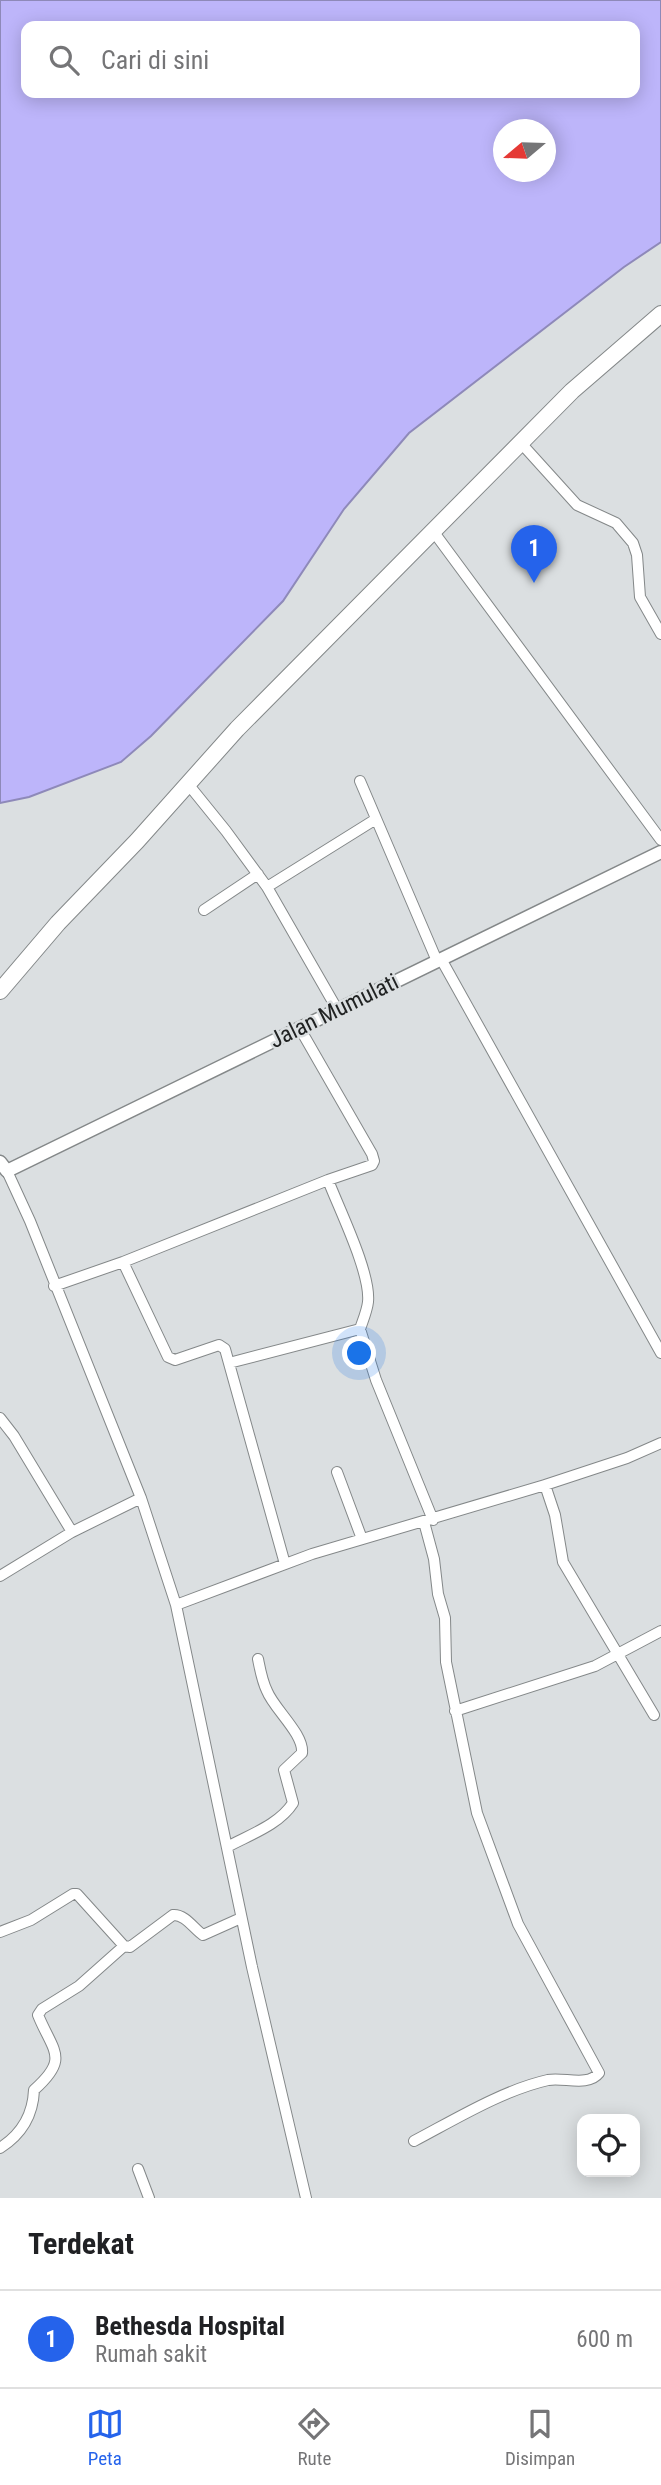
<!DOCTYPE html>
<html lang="id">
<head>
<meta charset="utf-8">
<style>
	:root { --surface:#fff; --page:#f2f2f2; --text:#202124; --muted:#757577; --line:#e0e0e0; --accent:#2563eb }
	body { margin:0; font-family:"Roboto Condensed",sans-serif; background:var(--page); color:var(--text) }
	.controls { position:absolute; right:21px; bottom:21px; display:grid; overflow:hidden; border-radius:14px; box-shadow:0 4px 18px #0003 }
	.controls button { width:63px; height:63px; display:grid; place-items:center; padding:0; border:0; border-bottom:2px solid var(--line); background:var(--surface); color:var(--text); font:35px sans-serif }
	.compass { position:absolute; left:493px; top:119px; width:63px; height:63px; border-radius:50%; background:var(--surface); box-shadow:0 4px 18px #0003; rotate:251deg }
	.you { position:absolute; left:360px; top:1354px; width:24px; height:24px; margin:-18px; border:5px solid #fff; border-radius:50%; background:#1a73e8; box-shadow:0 0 0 10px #1a73e833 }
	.badge { display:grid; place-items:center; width:46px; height:46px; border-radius:50%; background:var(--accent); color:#fff; font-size:23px; font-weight:700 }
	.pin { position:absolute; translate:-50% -58px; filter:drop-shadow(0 2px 4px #0008) }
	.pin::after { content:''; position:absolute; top:37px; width:24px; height:21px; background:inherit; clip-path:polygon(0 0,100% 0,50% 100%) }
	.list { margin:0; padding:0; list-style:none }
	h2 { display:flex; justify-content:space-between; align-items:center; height:91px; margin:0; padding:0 28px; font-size:30px }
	h2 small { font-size:23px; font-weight:400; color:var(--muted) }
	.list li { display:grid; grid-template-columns:46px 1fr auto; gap:21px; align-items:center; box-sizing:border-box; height:98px; padding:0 28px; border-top:2px solid var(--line) }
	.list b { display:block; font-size:26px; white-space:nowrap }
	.list p { margin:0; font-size:23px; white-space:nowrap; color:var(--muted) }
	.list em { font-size:23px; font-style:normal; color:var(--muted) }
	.icon { flex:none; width:38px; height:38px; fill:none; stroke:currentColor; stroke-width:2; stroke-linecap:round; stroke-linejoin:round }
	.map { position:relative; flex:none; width:661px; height:2198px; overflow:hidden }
	.search { position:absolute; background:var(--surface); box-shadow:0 4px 18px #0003; left:21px; right:21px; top:21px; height:77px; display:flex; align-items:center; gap:18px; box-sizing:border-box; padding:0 24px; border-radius:14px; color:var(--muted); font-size:26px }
	.sheet { height:189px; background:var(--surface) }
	nav { display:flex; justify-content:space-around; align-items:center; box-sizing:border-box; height:98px; border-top:2px solid var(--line); background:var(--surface); font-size:19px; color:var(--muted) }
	nav a { display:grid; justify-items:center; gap:4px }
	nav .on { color:var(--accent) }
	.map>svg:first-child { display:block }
	.water { fill:#bdb5fa; stroke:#8e89b9; stroke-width:2; fill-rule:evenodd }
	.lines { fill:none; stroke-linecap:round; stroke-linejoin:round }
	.minor-casing { stroke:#848889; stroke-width:12 }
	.tertiary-casing { stroke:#848889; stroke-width:15 }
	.trunk-casing { stroke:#848889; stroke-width:18 }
	.minor { stroke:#fff; stroke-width:10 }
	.tertiary { stroke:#fff; stroke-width:12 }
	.trunk { stroke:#fff; stroke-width:16 }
	.labels { text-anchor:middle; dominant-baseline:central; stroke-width:5; stroke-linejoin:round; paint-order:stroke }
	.street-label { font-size:23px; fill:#202222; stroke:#dbdfe1 }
</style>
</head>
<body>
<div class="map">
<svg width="661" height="2198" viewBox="0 0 661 2198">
	<rect width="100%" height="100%" fill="#dbdfe1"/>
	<!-- water -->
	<path class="water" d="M0,0H661V242L624,267L409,433L344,509L283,601L151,736L121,762L29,797L0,803ZM26,26H635V93H26ZM504,130H546V172H504Z"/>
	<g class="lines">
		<defs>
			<path id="minor" d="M520,442L577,505L616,523L633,543L637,555L640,597L661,634
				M433,531L661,840
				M360,781L437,961
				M188,784L226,831L267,887L337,1009
				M267,887L376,819
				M204,910L258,874
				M441,959L661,1353
				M7,1171L30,1221L141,1498L176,1605L252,1967L306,2198
				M328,1180C339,1209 371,1273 368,1302C367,1311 363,1320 360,1329
				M123,1262L168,1357L175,1360L219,1345L225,1349L285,1564
				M54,1286L123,1262L328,1180L372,1165L374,1161L372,1154L299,1027
				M229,1363L360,1329L376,1380L433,1520
				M0,1418L14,1436L72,1532
				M337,1472L362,1539
				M545,1485L555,1515L563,1562L654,1715
				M0,1576L72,1532L141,1498
				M176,1605L312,1554L545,1485L627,1458L661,1443
				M455,1711L595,1666L661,1631
				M227,1847C249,1835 279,1825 293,1803L284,1770L302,1753C304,1734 274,1709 267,1691C262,1681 260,1669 258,1659
				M0,1932L31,1920L73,1894H77L124,1946L130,1947L173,1915C185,1914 194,1929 203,1935L241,1918
				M414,2141C454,2120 503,2090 548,2080C564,2077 588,2087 599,2073L518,1924L477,1813L446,1662L445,1618L438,1594L434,1559L424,1522
				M0,2148C22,2134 33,2115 34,2090C70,2058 53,2052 38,2015L42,2009L79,1986L124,1946
				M138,2169L149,2198"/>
			<path id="tertiary" d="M0,1162L7,1171L661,852"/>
			<path id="trunk" d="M0,991L58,923L137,841L237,729L572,391L661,314"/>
		</defs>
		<!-- minor casing -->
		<use href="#minor" class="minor-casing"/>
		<!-- tertiary casing -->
		<use href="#tertiary" class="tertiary-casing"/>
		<!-- trunk casing -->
		<use href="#trunk" class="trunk-casing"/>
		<!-- minor -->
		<use href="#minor" class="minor"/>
		<!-- tertiary -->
		<use href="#tertiary" class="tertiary"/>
		<!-- trunk -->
		<use href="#trunk" class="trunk"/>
	</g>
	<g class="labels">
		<!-- street labels -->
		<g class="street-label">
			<text transform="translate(334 1011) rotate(-26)">Jalan Mumulati</text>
		</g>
	</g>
</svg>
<div class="controls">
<button><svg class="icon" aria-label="locate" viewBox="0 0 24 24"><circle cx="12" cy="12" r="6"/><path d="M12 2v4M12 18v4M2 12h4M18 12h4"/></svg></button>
</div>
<svg class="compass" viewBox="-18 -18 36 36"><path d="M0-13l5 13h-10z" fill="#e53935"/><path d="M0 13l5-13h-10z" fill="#757577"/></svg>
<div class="you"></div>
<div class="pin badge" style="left:534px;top:583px">1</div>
<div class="search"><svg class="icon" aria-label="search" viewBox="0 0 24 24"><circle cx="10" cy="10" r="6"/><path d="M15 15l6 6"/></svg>Cari di sini</div>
</div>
<section class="sheet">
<h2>Terdekat<small></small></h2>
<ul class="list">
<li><span class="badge">1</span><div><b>Bethesda Hospital</b><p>Rumah sakit</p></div><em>600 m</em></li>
</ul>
</section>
<nav>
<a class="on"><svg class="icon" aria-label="map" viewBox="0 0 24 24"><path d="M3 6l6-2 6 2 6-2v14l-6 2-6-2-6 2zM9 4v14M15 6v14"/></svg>Peta</a>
<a><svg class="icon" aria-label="directions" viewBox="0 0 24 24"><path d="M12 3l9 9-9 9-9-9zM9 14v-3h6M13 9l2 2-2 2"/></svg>Rute</a>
<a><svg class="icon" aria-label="saved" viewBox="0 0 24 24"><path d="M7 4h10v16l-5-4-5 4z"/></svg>Disimpan</a>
</nav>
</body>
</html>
